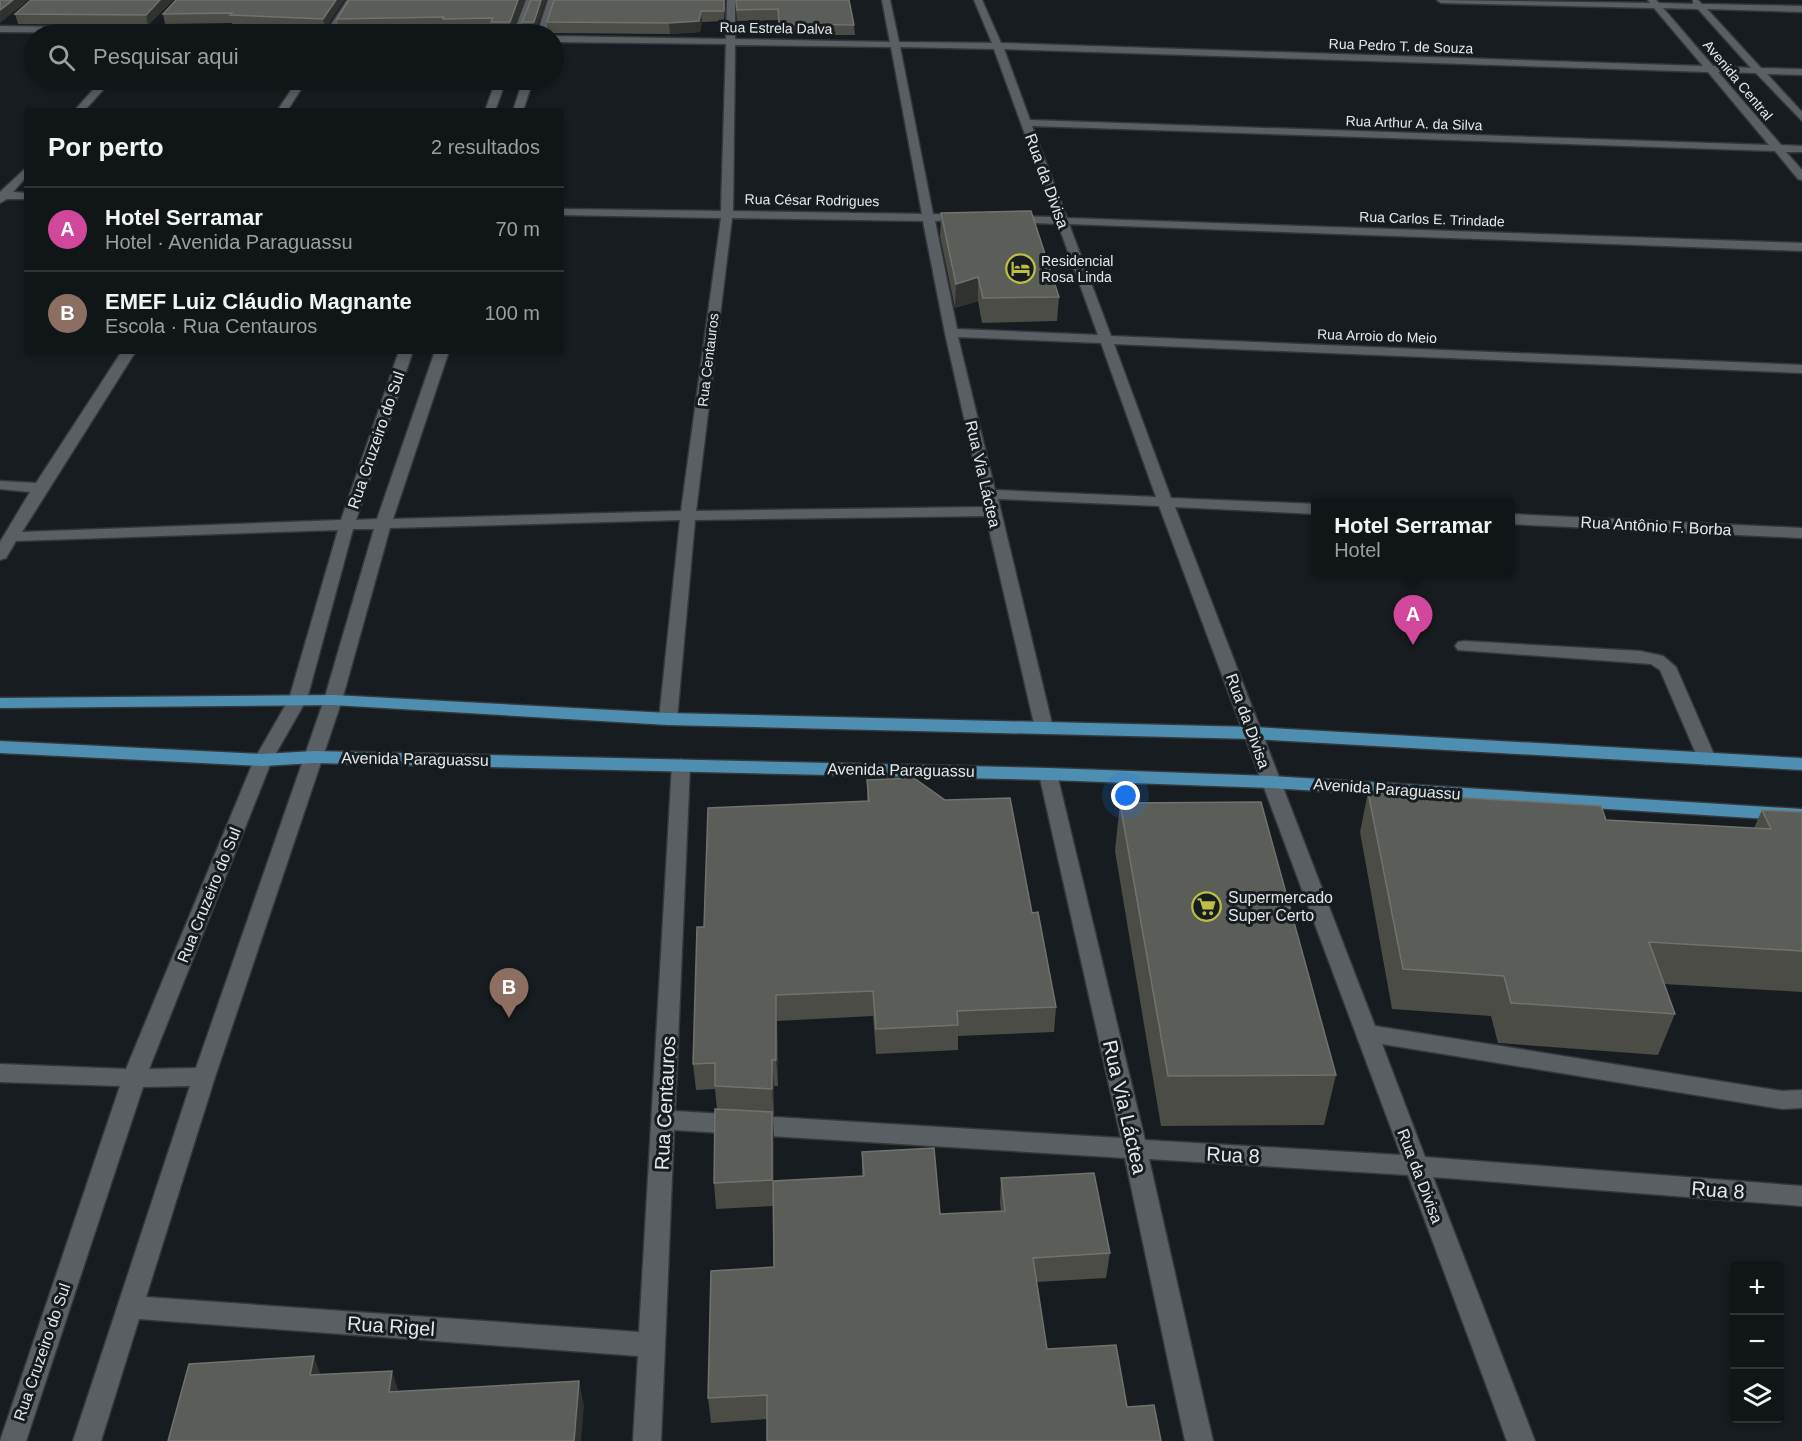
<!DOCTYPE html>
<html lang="pt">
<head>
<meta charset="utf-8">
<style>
	:root { --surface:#101517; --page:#191e20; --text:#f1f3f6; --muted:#9c9fa1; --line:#303436; --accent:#1a73e8 }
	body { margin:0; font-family:Arial,sans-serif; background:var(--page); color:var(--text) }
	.controls { position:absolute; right:18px; bottom:18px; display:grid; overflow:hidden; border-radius:6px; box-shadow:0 3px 9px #0003 }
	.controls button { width:54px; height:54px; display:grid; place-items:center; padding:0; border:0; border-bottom:2px solid var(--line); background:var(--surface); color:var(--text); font:30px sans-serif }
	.you { position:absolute; left:1126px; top:796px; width:21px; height:21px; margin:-15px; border:4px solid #fff; border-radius:50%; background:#1a73e8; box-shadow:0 0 0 9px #1a73e833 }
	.badge { display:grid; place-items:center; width:39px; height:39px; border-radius:50%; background:var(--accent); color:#fff; font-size:20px; font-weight:700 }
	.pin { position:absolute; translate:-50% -50px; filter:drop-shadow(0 2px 3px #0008) }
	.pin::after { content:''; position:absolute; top:32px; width:21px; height:18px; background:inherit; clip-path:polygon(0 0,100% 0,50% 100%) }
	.popup { position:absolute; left:1311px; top:498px; width:204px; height:78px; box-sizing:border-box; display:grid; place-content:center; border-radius:6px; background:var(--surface); filter:drop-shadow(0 2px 4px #0005); font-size:20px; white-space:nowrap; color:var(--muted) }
	.popup b { font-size:22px; color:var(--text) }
	.popup::after { content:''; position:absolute; left:50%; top:100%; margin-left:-12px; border:12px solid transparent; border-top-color:var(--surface) }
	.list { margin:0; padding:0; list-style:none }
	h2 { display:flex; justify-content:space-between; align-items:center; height:78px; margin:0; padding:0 24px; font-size:26px }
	h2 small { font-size:20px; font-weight:400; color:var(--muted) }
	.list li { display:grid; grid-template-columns:39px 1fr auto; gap:18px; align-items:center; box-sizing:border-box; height:84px; padding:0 24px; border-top:2px solid var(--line) }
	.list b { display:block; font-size:22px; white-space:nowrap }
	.list p { margin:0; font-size:20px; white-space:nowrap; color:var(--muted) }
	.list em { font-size:20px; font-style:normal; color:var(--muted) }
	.icon { flex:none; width:33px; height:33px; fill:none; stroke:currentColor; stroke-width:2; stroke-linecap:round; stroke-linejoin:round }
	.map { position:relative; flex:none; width:1802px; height:1441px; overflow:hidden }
	.search { position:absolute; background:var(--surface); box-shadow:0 3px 9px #0003; left:24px; top:24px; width:540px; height:66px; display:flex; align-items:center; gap:15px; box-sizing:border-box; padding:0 21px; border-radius:33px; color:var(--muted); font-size:22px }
	.panel { position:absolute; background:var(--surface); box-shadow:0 3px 9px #0003; left:24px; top:108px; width:540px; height:246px; border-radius:6px }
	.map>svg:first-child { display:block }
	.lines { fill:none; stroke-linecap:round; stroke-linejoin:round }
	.minor-casing { stroke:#35383b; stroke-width:3 }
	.major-casing { stroke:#35383b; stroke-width:3 }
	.minor { fill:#595f63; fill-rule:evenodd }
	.major { fill:#4e8fb1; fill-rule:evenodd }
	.wall { fill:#4b4c46 }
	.shaded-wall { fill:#2f322f }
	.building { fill:#5b5d58; stroke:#71726f; stroke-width:1.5 }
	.labels { text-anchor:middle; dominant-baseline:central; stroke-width:6; stroke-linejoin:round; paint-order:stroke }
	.far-street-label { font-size:14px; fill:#e5e8eb; stroke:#161c1f }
	.far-poi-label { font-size:14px; fill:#e5e8eb; stroke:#161c1f; text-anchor:start }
	.street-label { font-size:16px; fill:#e5e8eb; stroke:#161c1f }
	.poi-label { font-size:16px; fill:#e5e8eb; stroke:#161c1f; text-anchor:start }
	.near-street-label { font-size:20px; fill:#e5e8eb; stroke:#161c1f }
</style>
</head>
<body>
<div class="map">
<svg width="1802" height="1441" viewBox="0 0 1802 1441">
	<rect width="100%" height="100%" fill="#161c1f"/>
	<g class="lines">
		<defs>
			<path id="minor" d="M347,0H355L333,34H325Z
				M526,0H534L521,34H513Z
				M548,0H556L545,34H537Z
				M727,0H735V39L890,42L882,0H890L899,42L992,43L974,0H982L1001,43L1703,66L1654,8L1441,3L1437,0L1650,3L1648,0H1656L1659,3L1693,4V0H1698L1702,4L1802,6V12L1707,9L1761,68L1802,69V75L1767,74L1802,112V121L1756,73L1718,72L1781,145L1802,146V152H1786L1802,170V180L1798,179L1775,151L1032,126L1067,218L1802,243V251L1069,224L1111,336L1802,365V373L1114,344L1171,498L1316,504V514L1175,507L1375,1026L1782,1091L1802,1090V1108L1782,1109L1382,1044L1425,1157L1802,1186V1206L1433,1177L1535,1441H1507L1408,1175L1149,1159L1213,1441H1185L1125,1158L674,1130L661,1441H633L638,1356L139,1319L101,1441H73L190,1086L143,1087L26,1441H0L120,1086L0,1082V1064L126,1069L254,760L289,699L338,530L16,541L6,558L0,560V542L30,492L0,489V481L36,483L122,351H136L22,532L341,520L399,351H413L356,520L377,519L435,351H449L393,519L681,511L721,218L561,215V209L721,211L726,44L554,42V36L726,39ZM1663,8L1698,9L1751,68L1713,66ZM735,45L891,47L922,214L733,211ZM900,47L994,49L1055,217L1010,216L1004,219L1010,222L1058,224L1098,335L957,329L935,221H964L970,218L964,215L933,214ZM1004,49L1708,72L1769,145L1030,120ZM732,218L923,221L945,333L984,507L696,511ZM958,337L1101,343L1156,497L995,490ZM998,499L1159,506L1401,1155L1145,1140L1057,774L1048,768L1039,774L1121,1138L675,1111L690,765L681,759L672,765L639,1332L146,1297L215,1077L342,700L390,528L680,520L659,719L668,725L677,719L695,520L986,516L1035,728L1044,734L1053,728ZM353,529H374L324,700L196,1068L149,1069L272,760L307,699Z
				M0,26L304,31L308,34L0,32Z
				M102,80H112L84,111H74Z
				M298,80H307L287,111H277Z
				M496,80H506L495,111H485Z
				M523,80H533L523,111H513Z
				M27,167V176L13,192L27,193V199H7L0,203V192Z
				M1510,514L1802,528V538L1510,524Z
				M1464,641L1640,651L1663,656L1676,667L1716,759L1707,765L1700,763L1660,670L1651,664L1458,650L1455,646L1458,642Z"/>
			<path id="major" d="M333,695L668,713L1253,727L1802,758V770L1253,739L668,725L333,705L0,708V698Z
				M0,741L263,754L314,751L1048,768L1271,776L1802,809V821L1271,788L1048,780L314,763L263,766L0,753Z"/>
		</defs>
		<!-- minor casing -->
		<use href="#minor" class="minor-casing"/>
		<!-- major casing -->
		<use href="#major" class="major-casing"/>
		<!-- minor -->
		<use href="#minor" class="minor"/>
		<!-- major -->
		<use href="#major" class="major"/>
	</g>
	<!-- wall -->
	<path class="wall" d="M31,0H173L148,25L18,24L15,14Z
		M176,0H344L325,29L232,26V23L165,24L163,14Z
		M524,0L511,33H492V29L444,30V28L339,29L337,19Z
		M531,0L535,33H524L522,22Z
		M725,0L724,21L702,22L700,32L670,34L548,33L547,22Z
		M735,0L854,25L855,35H780L779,20L737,21Z
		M941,213L1059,297L1057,321L982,323L978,301L955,308L940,236Z
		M867,780L1032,913L1056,1007L1054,1032L958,1036V1050L876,1054L873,1016L777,1021L778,1086H774V1115H773L774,1138V1181L862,1176V1152L940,1214L1001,1212L1000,1203L1001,1178L1110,1253L1106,1278L1037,1282L767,1419L711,1423L708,1398L774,1267L773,1206L716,1209L714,1183L717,1109L715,1089L696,1090L693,1064L704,927L867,801Z
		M1368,792L1606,820L1754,828L1762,810L1802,812V992L1664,984L1675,1014L1658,1055L1498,1043L1491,1016L1392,1009L1360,832Z
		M1120,803L1336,1075L1324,1125L1161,1126L1115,851Z"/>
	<!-- shaded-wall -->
	<path class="shaded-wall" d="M13,0H29L0,23V10Z
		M160,0H173L148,25L146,15Z
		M336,0H344L325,29L323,19Z
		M518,0H524L511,33L510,22Z
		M541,0H546L535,33L534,22Z
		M724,0H725L724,21Z
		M701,11L702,22L700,32L670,34L669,23Z
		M978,277V301L955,308L956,284Z
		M776,995L777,1021L778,1086L776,1060Z
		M772,1060L774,1086V1115L772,1089Z
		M772,1112L774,1138V1206L772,1180Z
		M314,1356L323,1382L310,1375Z
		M392,1371L400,1396L389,1392Z
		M579,1381L584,1406L581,1441H574Z"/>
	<!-- building -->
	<path class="building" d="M0,0H13L0,10Z
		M31,0H160L146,15L15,14Z
		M176,0H336L323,19L230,15L232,13L163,14Z
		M349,0H518L510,22H491L493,18L443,19L444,17L337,19Z
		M531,0H541L534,22H522Z
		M554,0H724V11H701L699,21L669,23L547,22Z
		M736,0H849L854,25L779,24L778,9L737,10Z
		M1031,211L1059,297L983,298L978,277L956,284L941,213Z
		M914,778L945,800L1010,798L1032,913L1038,912L1056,1007L957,1011L958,1025L876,1029L873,991L776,995V1060H772V1089L715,1086V1063L693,1064L697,927H704L708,808L869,801L867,780Z
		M1368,792L1601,806L1606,820L1771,829L1762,810L1802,812V951L1649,942L1675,1014L1511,1003L1504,976L1403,969Z
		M1261,802L1336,1075L1168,1076L1120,803Z
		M715,1109L772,1112V1180L714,1183Z
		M934,1148L940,1214L1005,1211L1001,1178L1094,1173L1110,1253L1033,1258L1047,1349L1116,1345L1127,1407L1154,1405L1161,1441H767V1395L708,1398L711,1271L774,1267L773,1181L864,1176L862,1152Z
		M314,1356L310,1375L392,1371L389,1392L579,1381L574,1441H168L189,1364Z"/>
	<!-- icons -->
	<defs>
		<symbol id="hotel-ring" viewBox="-11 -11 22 22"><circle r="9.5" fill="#161c1f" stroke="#bebf42" stroke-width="1.5"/><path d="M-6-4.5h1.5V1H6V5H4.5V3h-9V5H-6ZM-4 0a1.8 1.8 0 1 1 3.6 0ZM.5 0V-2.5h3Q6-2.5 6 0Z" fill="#bebf42"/></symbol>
		<symbol id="supermarket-ring" viewBox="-11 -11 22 22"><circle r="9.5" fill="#161c1f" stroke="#bebf42" stroke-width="1.5"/><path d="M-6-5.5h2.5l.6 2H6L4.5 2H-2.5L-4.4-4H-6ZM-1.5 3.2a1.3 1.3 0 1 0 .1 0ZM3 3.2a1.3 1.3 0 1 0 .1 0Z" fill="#bebf42"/></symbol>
	</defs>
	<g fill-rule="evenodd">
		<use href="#hotel-ring" x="1004" y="252" width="33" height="33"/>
		<use href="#supermarket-ring" x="1190" y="890" width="33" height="33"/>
	</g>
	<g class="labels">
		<!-- far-street labels -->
		<g class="far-street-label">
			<text transform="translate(776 28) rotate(1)">Rua Estrela Dalva</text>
			<text transform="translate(1401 46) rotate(2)">Rua Pedro T. de Souza</text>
			<text transform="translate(1738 80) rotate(50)">Avenida Central</text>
			<text transform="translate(1414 123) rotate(2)">Rua Arthur A. da Silva</text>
			<text transform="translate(812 200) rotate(1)">Rua César Rodrigues</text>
			<text transform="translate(1432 219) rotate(2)">Rua Carlos E. Trindade</text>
			<text transform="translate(1377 336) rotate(2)">Rua Arroio do Meio</text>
			<text transform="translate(708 360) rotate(-83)">Rua Centauros</text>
		</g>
		<!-- far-poi labels -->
		<g class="far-poi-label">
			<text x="1041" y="261">Residencial<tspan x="1041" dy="16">Rosa Linda</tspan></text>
		</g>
		<!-- street labels -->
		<g class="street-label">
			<text transform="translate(1047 181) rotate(70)">Rua da Divisa</text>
			<text transform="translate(376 440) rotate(-71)">Rua Cruzeiro do Sul</text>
			<text transform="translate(983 474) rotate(77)">Rua Via Láctea</text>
			<text transform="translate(1656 526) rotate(3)">Rua Antônio F. Borba</text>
			<text transform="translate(1248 721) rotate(70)">Rua da Divisa</text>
			<text transform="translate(415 759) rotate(1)">Avenida Paraguassu</text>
			<text transform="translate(901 770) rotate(1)">Avenida Paraguassu</text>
			<text transform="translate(1387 789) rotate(4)">Avenida Paraguassu</text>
			<text transform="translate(209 895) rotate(-68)">Rua Cruzeiro do Sul</text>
			<text transform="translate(1420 1176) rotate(69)">Rua da Divisa</text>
			<text transform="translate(42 1352) rotate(-71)">Rua Cruzeiro do Sul</text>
		</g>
		<!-- poi labels -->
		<g class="poi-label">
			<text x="1228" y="897">Supermercado<tspan x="1228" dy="18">Super Certo</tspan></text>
		</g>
		<!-- near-street labels -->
		<g class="near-street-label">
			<text transform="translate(665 1103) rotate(-87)">Rua Centauros</text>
			<text transform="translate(1125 1107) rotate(77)">Rua Via Láctea</text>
			<text transform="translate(1233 1155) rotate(3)">Rua 8</text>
			<text transform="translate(1718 1190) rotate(4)">Rua 8</text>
			<text transform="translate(391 1326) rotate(4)">Rua Rigel</text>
		</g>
	</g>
</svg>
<div class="controls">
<button>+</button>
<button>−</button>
<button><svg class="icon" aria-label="layers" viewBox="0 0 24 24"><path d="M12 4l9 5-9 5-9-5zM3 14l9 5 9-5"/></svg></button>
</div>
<div class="you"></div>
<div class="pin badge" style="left:1413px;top:645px;background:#d1479c">A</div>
<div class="popup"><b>Hotel Serramar</b>Hotel</div>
<div class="pin badge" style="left:509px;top:1018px;background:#8d6e63">B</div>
<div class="search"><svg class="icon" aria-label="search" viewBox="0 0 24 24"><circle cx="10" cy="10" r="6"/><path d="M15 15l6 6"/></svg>Pesquisar aqui</div>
<section class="panel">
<h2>Por perto<small>2 resultados</small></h2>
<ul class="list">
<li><span class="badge" style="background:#d1479c">A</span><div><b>Hotel Serramar</b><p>Hotel · Avenida Paraguassu</p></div><em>70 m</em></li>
<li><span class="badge" style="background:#8d6e63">B</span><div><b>EMEF Luiz Cláudio Magnante</b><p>Escola · Rua Centauros</p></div><em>100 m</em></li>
</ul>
</section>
</div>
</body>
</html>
